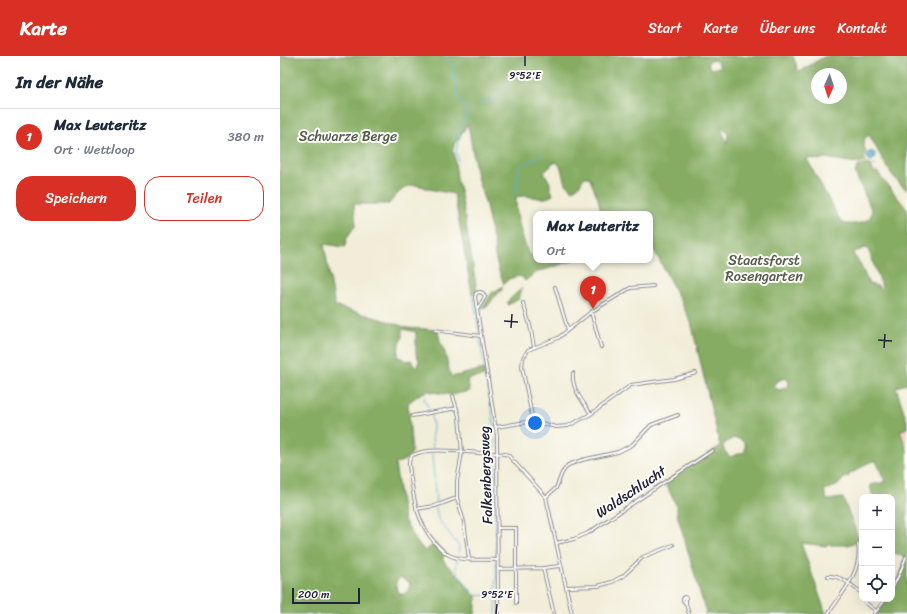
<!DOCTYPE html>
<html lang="de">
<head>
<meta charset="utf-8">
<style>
	:root { --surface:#fff; --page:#f2f2f3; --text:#1f2937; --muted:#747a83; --line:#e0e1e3; --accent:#d93025 }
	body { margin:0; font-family:Sriracha,sans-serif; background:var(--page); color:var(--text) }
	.controls { position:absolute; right:12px; bottom:12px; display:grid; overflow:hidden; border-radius:8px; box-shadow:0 4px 16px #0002 }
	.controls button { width:36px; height:36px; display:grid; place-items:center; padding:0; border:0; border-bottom:1px solid var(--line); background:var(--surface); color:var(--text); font:20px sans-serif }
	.compass { position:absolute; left:531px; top:12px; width:36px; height:36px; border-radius:50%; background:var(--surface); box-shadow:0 4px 16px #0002; rotate:183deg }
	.scale { position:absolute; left:12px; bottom:10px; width:68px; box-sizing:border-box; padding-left:4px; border:2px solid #22223b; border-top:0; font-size:11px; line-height:14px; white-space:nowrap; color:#22223b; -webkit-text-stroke:3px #fdfcf7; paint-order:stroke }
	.you { position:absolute; left:255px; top:367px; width:14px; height:14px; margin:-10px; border:3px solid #fff; border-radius:50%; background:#1a73e8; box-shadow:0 0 0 6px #1a73e833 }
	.badge { display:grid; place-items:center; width:26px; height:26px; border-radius:50%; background:var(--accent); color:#fff; font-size:13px; font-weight:700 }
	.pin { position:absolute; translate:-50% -33px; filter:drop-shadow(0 1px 2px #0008) }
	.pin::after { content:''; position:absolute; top:21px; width:14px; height:12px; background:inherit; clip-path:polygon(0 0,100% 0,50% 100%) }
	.popup { position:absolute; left:253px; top:155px; width:120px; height:52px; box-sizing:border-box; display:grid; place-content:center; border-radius:8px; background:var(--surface); filter:drop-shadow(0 1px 3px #0005); font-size:13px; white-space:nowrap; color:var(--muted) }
	.popup b { font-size:15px; color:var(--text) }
	.popup::after { content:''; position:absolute; left:50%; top:100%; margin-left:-8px; border:8px solid transparent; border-top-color:var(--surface) }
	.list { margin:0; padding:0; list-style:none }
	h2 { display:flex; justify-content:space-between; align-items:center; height:52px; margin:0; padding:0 16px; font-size:17px }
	h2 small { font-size:13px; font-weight:400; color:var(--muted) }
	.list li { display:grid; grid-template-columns:26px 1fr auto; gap:12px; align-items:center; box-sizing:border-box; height:56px; padding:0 16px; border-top:1px solid var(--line) }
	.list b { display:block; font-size:15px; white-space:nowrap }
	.list p { margin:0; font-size:13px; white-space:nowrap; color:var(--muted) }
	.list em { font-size:13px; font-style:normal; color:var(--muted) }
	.actions { display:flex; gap:8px; padding:12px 16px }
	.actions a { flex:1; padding:9px 0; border:1px solid var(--accent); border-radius:16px; text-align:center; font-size:14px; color:var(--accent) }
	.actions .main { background:var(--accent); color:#fff }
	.icon { flex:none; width:22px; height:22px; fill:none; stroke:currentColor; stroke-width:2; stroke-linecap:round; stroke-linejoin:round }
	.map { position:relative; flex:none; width:627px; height:558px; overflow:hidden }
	header { display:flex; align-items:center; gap:24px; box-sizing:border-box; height:56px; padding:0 20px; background:var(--accent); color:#fff }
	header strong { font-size:19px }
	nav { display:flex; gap:22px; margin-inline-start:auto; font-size:14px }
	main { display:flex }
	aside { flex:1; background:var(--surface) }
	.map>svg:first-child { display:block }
	.built { fill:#f6d2c3 }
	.forest { fill:#85ac62; stroke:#54674e; fill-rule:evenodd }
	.water { fill:#54b0d2; stroke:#3b6986 }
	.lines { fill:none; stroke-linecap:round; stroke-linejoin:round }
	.stream { stroke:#54b0d2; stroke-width:1 }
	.minor-casing { stroke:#8a888a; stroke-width:4 }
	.minor { stroke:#fff; stroke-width:2 }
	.ticks { fill:none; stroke:#22223b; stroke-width:1.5 }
	.labels { text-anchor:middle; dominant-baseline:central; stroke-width:4; stroke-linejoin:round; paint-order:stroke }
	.park-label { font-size:14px; fill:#515c4d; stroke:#fdfcf7 }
	.street-label { font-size:14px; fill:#22223b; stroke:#fdfcf7 }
	.ticks-label { font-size:10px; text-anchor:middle; fill:#22223b; stroke:#fdfcf7; stroke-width:4; stroke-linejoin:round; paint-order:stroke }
</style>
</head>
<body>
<header>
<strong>Karte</strong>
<nav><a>Start</a><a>Karte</a><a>Über uns</a><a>Kontakt</a></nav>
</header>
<main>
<aside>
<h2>In der Nähe<small></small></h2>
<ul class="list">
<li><span class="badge">1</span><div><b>Max Leuteritz</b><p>Ort · Wettloop</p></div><em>380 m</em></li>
</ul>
<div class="actions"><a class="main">Speichern</a><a>Teilen</a></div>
</aside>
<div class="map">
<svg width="627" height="558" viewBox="0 0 627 558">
	<rect width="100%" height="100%" fill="#fdfcf7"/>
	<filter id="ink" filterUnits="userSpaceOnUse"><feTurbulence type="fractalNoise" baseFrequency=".025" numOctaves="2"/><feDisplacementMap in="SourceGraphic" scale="8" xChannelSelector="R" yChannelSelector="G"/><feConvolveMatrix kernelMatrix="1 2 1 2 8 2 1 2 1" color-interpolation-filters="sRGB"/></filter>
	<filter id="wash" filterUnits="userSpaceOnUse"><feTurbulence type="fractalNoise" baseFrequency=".012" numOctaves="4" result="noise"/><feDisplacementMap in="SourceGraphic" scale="16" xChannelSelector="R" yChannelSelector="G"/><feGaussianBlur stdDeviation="0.9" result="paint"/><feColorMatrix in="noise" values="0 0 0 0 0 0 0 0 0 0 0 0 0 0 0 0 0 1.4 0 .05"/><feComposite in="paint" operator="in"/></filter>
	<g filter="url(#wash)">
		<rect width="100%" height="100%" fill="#f1edd8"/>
		<!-- built -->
		<path class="built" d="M627,372V393L620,375Z"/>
		<!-- forest -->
		<path class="forest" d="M0,0H513L519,16L545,0H627V134C607,118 602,100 589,79C582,83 583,88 586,96L584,100L585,106L577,107L545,102L539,104L530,102L527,103L561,166C571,171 592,167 592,155L575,117L577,111L587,108L592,110L593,116C594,117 596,116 597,116C600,117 602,124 605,126L627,153V328L616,331L627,365V372L620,375L627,393V502L612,496V441H593L590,429L605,426L596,405C582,407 582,414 570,417L569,420L563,423L559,428L554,431L544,434L547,444L563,442L581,488L578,486L567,489H548L546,490L521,487L546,558H424L426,557L397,458V451L385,426L440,390L411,266L370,186V158H322L317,140L309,121H304C301,126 299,133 291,134L284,125L281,112L277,106L271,107V110L264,116L270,127V133L272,135L273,139C262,147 248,137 236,141C235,159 243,183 249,200L256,198V204H294L255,217L245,225L243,223L244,220L241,221L238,220L229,223L224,228L219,215L215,200L214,186L212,179L206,150L197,121L188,68L174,89L172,95L174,97L177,123L181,138L197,235L192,238L174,138C165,136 157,135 149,133C145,132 143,130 140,130C126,126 116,139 109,148H74L76,169L67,181L65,191L44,188L55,250L104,264L128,272L147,273L158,275L161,289H163L171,321L204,313L205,320L187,323L190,335L172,339L147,335L140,338L128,347L132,397L127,403L115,408L124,464L137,486L145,495L155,487L166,499L162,502L166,508L176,517L197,542L195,558H0ZM431,4L437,5L440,11L430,13L428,6ZM537,18H561V42H537ZM441,70L448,77L447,87L441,72ZM586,192L588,193L602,231L601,234L598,230L589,228L579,206L573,198L574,196ZM122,273L136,276V298L139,304L137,311L135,310L131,304L125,305L122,302H118L119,288L122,282ZM504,322L508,324L509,327L508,330L500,334L495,332L493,330L496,326ZM453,382L460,383L465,388V395L464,396L450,401C446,396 442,394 444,388ZM120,521L130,527L129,533L125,538H120L117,534L116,526Z
			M223,230L221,235L215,240L208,250L201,252L212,237Z
			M242,232L239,243L228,249V245Z
			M627,504V558H596L607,543H612C612,530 622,516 627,504Z"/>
		<!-- water -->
		<path class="water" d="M586.5 100a4.5 4.5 0 1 1 9 0a4.5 4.5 0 1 1-9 0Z"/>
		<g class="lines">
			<!-- stream -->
			<path class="stream" d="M166,0L172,10L178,40L188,57L186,63L179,73L181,80L178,86
				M199,47L209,46L232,23L237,13
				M174,79V83L178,87L176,95L178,104
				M591,104L592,107L596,110
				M235,138L240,110L263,99
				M193,239L199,276
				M200,284L215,375
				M145,339L144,343L151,356
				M151,357L153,371L152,380L153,393
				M215,393V383
				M152,398L156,447
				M215,402L216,499
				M156,451L158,463L179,490L178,500
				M177,504L176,514L194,539C200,541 207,538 214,539
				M216,507V558"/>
		</g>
	</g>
	<g filter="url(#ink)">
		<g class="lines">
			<defs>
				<path id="minor" d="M275,231L288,274
					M243,247L250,269L254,291
					M197,254L205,241L203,237L200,236L196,237L195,241L217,380L218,558
					M311,256L321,291
					M154,274L201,280
					M293,317C291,332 303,346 311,358
					M173,340L179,360L182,396L177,425V442L184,466L189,503
					M132,360L177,352
					M253,365L242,311L243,302L248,294L278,282L311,256L350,232L373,230
					M216,371L253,365L276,371L288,370L311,358L351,329L394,323L416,317
					M266,441L276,432L282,417L288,409L302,404L338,396L352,389L371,369L398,359
					M136,453L155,450L177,442
					M219,472H236V547
					M276,487L294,483L308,477L433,394
					M218,504C202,503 183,506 169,499C163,496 159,491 155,487C135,463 133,439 129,409C129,405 129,401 133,399C147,391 184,396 201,397C210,398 220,396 228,399L266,441L292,558
					M263,512L274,558
					M218,513L263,512L280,510
					M548,520C561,519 572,530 582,537
					M286,531L318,530L332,526L343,520L363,501L393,489
					M612,533L620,517L626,501
					M584,543L586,547L596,555
					M406,548V542L404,541L403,544L406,548L409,558
					M548,558C562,537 583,515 578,488
					M594,558L606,543"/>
			</defs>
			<!-- minor casing -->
			<use href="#minor" class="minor-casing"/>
			<!-- minor -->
			<use href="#minor" class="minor"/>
		</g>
	</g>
	<!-- ticks -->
	<path class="ticks" d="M245,10V0M224,265L238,266M231,272L232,258M598,284L612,285M604,292L605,278M216,558L217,548"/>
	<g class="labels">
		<!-- park labels -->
		<g class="park-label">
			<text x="68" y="80">Schwarze Berge</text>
			<text x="484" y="204">Staatsforst<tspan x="484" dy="16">Rosengarten</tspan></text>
		</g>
		<!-- street labels -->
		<g class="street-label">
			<text transform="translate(206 419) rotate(-92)">Falkenbergsweg</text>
			<text transform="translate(351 436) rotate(-34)">Waldschlucht</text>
		</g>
	</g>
	<g class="ticks-label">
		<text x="245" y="23">9°52'E</text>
		<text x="217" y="542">9°52'E</text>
	</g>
</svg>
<div class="controls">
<button>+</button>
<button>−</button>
<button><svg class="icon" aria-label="locate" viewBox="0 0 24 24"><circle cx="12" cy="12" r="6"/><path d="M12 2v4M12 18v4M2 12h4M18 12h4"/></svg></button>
</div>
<svg class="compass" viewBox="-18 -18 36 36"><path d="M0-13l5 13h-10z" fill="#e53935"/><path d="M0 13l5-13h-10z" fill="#747a83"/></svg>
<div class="scale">200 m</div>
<div class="you"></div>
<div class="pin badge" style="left:313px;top:253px">1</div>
<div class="popup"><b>Max Leuteritz</b>Ort</div>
</div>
</main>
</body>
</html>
